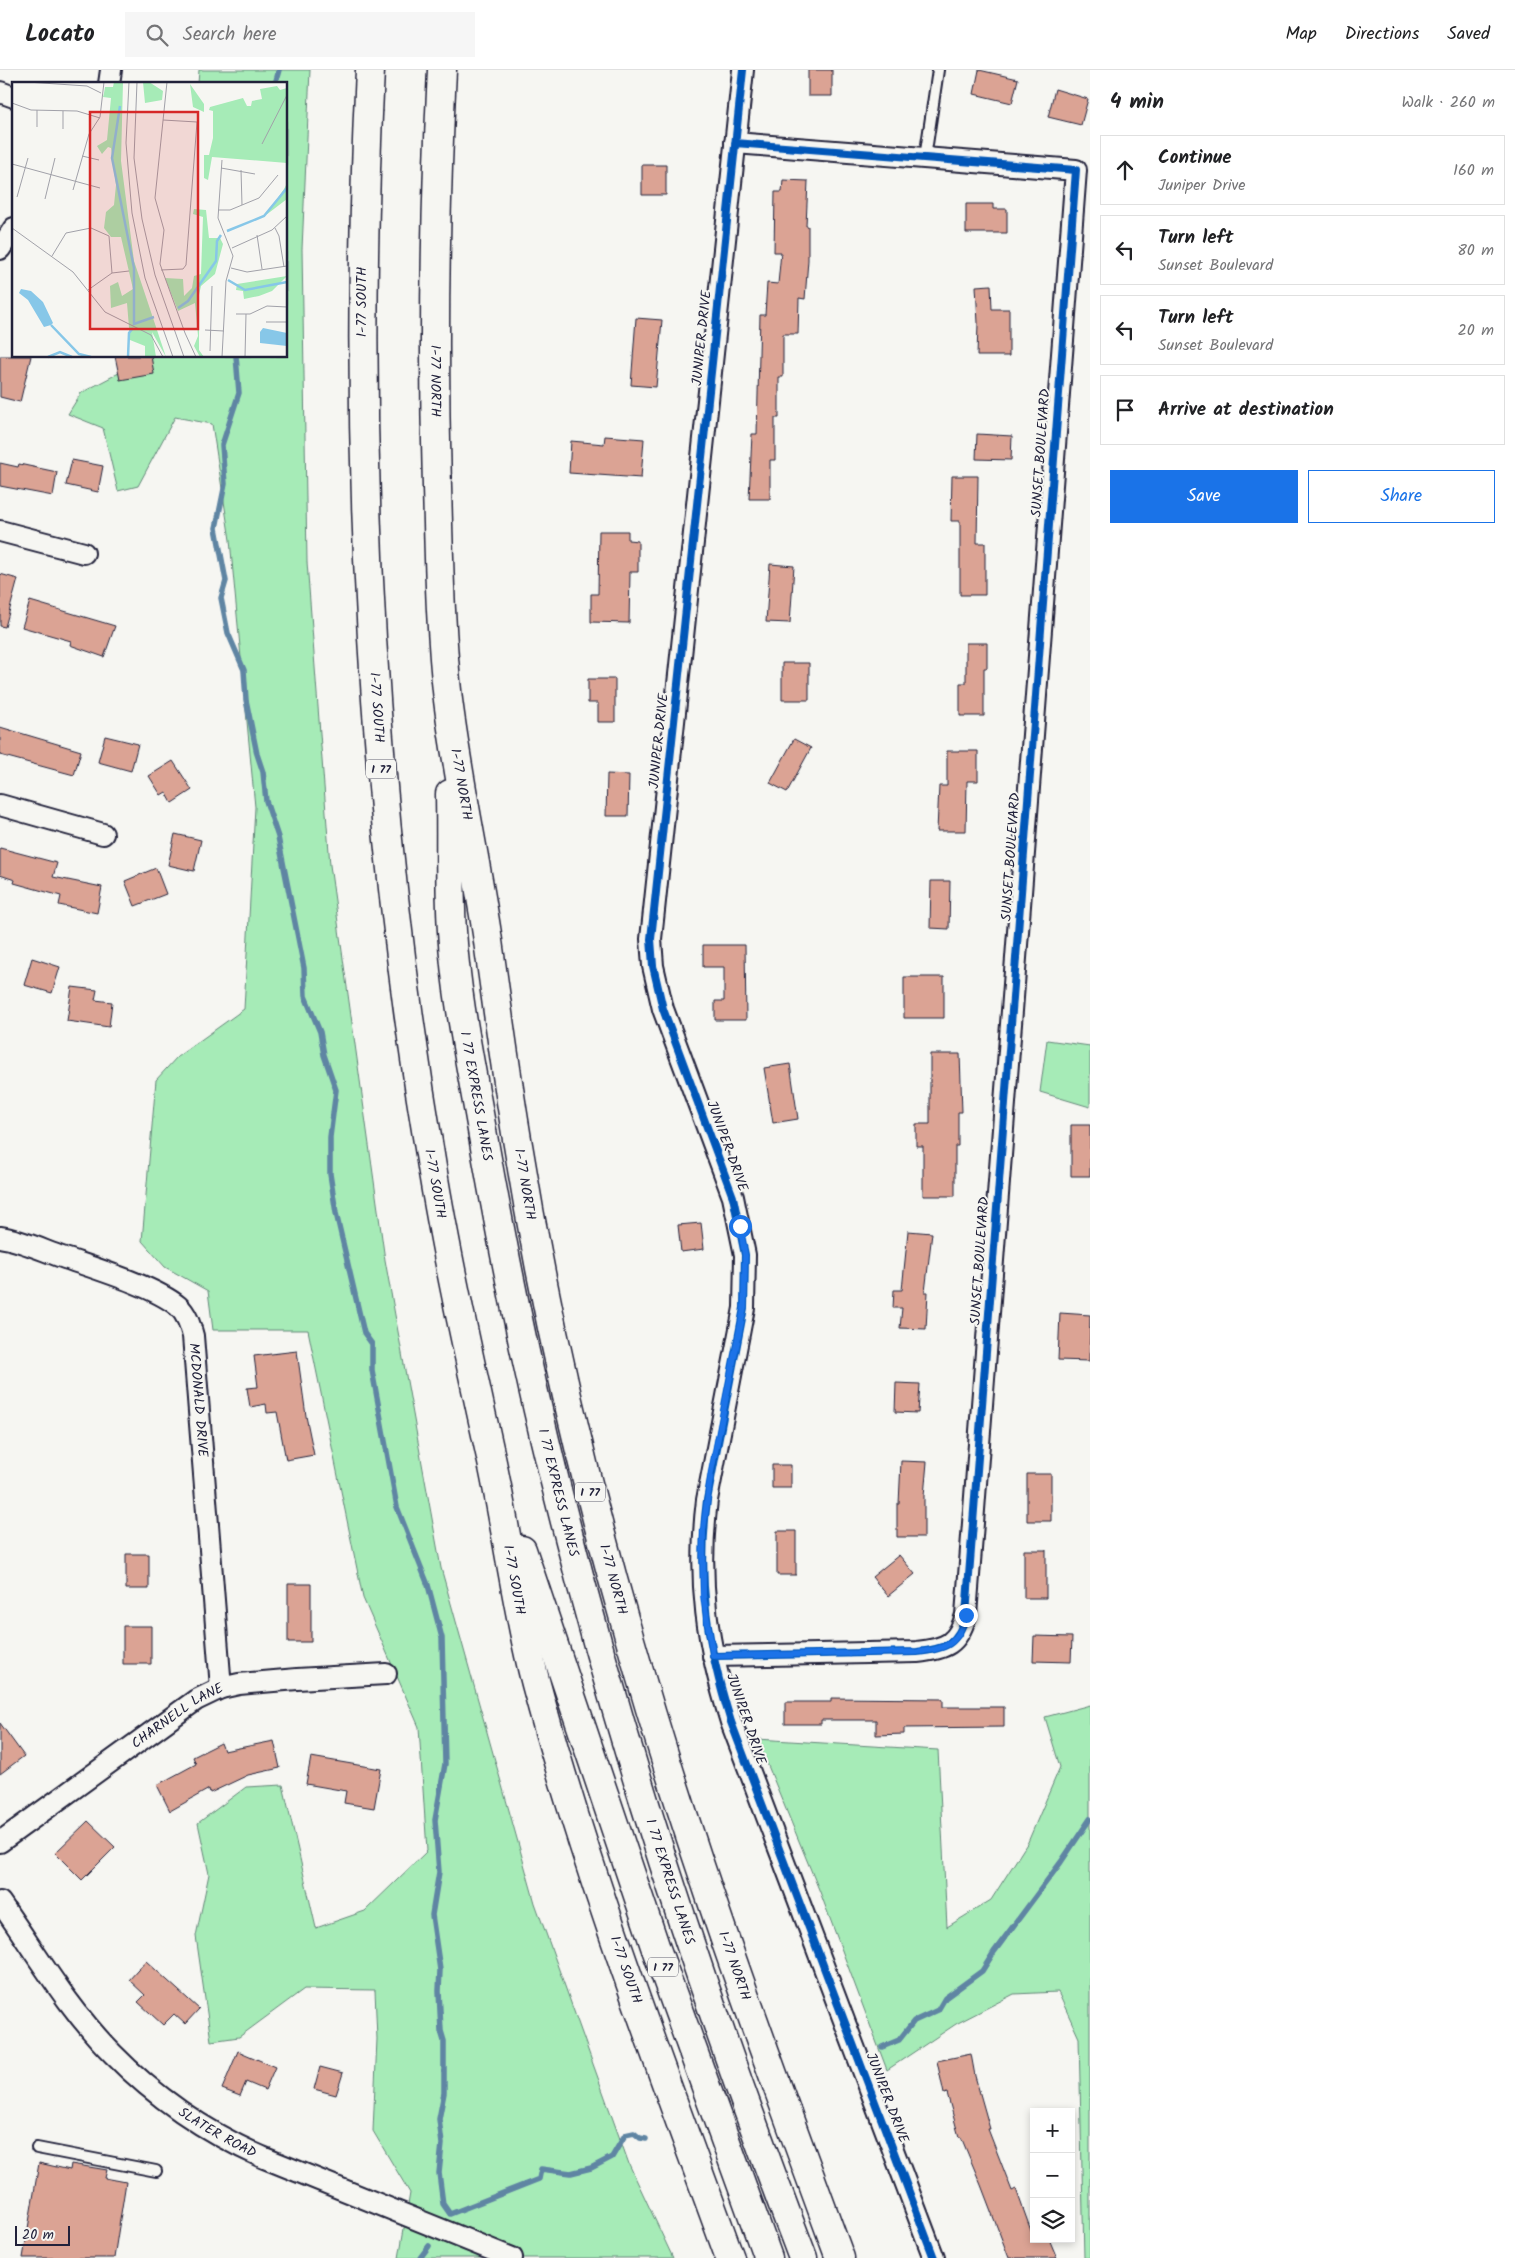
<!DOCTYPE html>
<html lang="en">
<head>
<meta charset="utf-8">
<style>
	:root { --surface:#fff; --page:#f6f6f6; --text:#202124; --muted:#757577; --line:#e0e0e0; --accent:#1a73e8 }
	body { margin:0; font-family:Kalam,sans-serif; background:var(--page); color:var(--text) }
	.controls { position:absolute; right:15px; bottom:15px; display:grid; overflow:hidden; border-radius:0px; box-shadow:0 2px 8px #0003 }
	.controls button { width:45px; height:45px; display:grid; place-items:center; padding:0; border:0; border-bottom:1px solid var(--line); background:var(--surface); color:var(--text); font:25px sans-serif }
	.scale { position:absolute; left:15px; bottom:12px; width:55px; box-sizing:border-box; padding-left:5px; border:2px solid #22223b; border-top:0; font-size:14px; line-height:18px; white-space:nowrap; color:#22223b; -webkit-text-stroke:4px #f6f6f2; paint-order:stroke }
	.stop { position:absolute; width:15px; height:15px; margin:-11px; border:4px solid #1a73e8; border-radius:50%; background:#fff }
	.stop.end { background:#1a73e8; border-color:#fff; box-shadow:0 1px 5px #0008 }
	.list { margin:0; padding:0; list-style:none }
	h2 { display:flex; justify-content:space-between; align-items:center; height:65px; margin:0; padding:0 20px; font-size:21px }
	h2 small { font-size:16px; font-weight:400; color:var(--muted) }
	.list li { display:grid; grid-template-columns:32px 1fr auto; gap:15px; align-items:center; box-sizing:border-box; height:70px; margin:0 10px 10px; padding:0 10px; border:1px solid var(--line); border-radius:0px }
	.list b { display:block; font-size:19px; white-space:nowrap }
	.list p { margin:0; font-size:16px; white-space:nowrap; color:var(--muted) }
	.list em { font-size:16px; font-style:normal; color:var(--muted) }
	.actions { display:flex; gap:10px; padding:15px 20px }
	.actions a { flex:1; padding:11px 0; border:1px solid var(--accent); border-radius:0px; text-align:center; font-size:18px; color:var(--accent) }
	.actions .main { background:var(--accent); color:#fff }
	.icon { flex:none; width:28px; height:28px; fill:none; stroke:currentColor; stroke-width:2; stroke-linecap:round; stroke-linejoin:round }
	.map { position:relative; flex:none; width:1090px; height:2188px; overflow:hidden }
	header { display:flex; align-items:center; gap:30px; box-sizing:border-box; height:70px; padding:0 25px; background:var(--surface); border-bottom:1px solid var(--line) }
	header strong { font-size:24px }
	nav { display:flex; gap:28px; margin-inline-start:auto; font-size:18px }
	.search { width:350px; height:45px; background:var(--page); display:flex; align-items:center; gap:12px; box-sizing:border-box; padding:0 18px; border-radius:0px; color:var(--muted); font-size:19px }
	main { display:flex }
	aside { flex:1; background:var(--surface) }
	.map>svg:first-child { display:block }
	.green { fill:#a6ebb7; stroke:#648679 }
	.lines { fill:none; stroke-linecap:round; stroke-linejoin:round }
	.stream { stroke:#5f85a3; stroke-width:5.5 }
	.building { fill:#dba394; stroke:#22223b }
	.lane-casing { stroke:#22223b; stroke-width:14 }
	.street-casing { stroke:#22223b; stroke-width:24 }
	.highway-casing { stroke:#22223b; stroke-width:31 }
	.lane { stroke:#f6f6f2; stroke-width:10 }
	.street { stroke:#f6f6f2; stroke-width:20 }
	.highway { stroke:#f6f6f2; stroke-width:28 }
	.cycleway-casing { stroke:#f6f6f2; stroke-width:11 }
	.cycleway { stroke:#0057b8; stroke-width:8 }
	.route { stroke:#1a73e8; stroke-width:6 }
	.labels { text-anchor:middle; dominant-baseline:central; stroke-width:4; stroke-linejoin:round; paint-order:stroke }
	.shield { fill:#f6f6f2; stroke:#626272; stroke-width:1 }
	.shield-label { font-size:12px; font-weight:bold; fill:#22223b }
	.street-label { font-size:14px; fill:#22223b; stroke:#f6f6f2 }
	.inset-river { fill:none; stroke:#87c7e8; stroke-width:2.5 }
	.inset-road { fill:none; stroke:#a1a1a9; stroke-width:1 }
	.view { fill:#d62828; fill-opacity:0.15; stroke:#d62828; stroke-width:2.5 }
	.inset-edge { fill:none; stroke:#22223b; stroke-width:2.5 }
</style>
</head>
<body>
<header>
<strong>Locato</strong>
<div class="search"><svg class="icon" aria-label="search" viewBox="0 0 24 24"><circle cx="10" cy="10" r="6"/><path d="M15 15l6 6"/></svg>Search here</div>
<nav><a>Map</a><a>Directions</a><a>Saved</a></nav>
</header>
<main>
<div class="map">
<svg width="1090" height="2188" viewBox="0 0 1090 2188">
	<rect width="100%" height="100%" fill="#f6f6f2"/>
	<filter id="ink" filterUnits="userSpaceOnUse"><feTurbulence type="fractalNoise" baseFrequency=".02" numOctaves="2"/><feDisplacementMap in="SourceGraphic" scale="10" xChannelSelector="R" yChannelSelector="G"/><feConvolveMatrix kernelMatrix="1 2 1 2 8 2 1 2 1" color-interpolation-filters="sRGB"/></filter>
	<g filter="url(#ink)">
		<!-- green -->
		<path class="green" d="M199,0H310L302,179L307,492L330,795L385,1190L441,1498L535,1833L629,2094L673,2188H399L410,2123L373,2061L377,1969L375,1920L304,1919L239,1967L211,1971L196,1866L209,1804L198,1753L246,1717L283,1715L316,1858L365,1841L427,1781L419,1657L363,1528L308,1260H213L208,1221L165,1197L142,1171L156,1010L177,987L244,939L255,737L230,470L212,354L175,347L138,416L118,421L103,358L68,344L81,323L151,286H286V14H198Z
			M1047,970L1090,976V1037L1040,1022Z
			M1090,1635V2188H1084L1079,1968L1058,1922L1014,1924L956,1954L887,2000L820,1822L757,1669L938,1680L947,1857L991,1830L1028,1772L1060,1697L1045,1647Z"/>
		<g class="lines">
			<!-- stream -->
			<path class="stream" d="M275,14L279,0
				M236,286L239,323L222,375L225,414L216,458L226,511L221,528L228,563L244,600L246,630L257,684L263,702L266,731L278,767L304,898L305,926L320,962L324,985L336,1020L330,1067V1104L336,1143L364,1263L372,1274V1300L397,1437L428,1515L442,1568L445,1694L435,1750L439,1802L432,1845L440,1900L439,1921L441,1961L444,1971V2023L439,2049L442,2074L439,2103L443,2134L450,2144L539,2109L541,2099L571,2103L591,2098L612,2087L625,2065L634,2063L640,2068L646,2069
				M882,1977L899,1970L914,1951L938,1940L945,1928L982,1901L994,1882L1061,1792L1090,1749
				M420,2188L429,2176"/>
		</g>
		<!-- building -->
		<path class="building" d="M808,0H832V26H808Z
			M979,0L1018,9L1012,33L974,24Z
			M1055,19L1088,29L1081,55L1048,47Z
			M642,95H666V125H642Z
			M783,110L808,111L806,156H808V190L805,229L799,228L798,264H783V307H779V348H775V390H770V429H749L752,364H757L760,245H765L767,213L778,214L781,182H774L775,122H782Z
			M966,134H993V139H1007V163H966Z
			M991,215L992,239H1009V286H977L978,253L976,216Z
			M636,248L662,250L656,317L631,315Z
			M0,286H31L20,332L0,327Z
			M115,286H151L154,304L120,310Z
			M977,364L1012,366L1011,390L976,389Z
			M605,366L644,369L641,408L569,403L571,371L604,374Z
			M72,390L103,396L98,422L66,415Z
			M0,393L18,397L19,394L57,402L53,426L0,416Z
			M952,406H978L977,473H985V525H960V451H951Z
			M599,461H628V470L638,471V502H630L629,553L591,552V524H598Z
			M770,494L794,496L790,553L766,552Z
			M0,504L18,509L5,557L0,556Z
			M30,531L115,556L104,587L70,575L71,571L22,557Z
			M966,573H987V598H984V646H960V613H966Z
			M782,593H809V630H782Z
			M588,609H615V652H598V633H588Z
			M0,657L81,681L74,705L0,685Z
			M105,666L138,674L131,701L98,692Z
			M794,669L811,678L787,722L770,713Z
			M947,681H978V711H967L966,761H937L939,716H947Z
			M173,691L192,720L172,733L166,722L161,725L149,706Z
			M607,704L629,705L628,746H606Z
			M175,764L201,770L194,801L168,795Z
			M0,778L57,793L53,807L102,817L97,843L59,835L61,826L14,813L15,810L0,805Z
			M156,798L166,824L135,836L125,811Z
			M931,811H950L949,859L930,858Z
			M703,875H745L746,950H715V931H724V897H703Z
			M32,888L60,897L52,923L24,915Z
			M904,907H944V948H904Z
			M72,917L97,920L95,930L112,932L109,957L67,951Z
			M930,984H960L962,1042H958V1076H955V1126H923V1076H916V1054H930Z
			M790,994L798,1049L773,1053L764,998Z
			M1071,1055H1090V1106H1071Z
			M701,1153L704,1179L681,1182L678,1155Z
			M908,1161L932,1163L925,1222H928L926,1259L900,1258L902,1238H893L894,1220H902Z
			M1060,1243L1090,1245L1089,1291L1058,1290Z
			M297,1281L306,1346L314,1385L286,1390L277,1342L267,1343L266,1334L250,1337L247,1318L258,1317L254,1286Z
			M896,1313L920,1314L918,1343L895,1342Z
			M901,1391L927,1392L924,1426V1467H897V1434H899Z
			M772,1395H791V1418H772Z
			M1027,1404H1051V1451H1027Z
			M777,1461H796V1505H777Z
			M1024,1480H1046V1528H1024Z
			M126,1484H149V1519H126Z
			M899,1485L915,1504L888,1526L872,1507Z
			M288,1514H311V1572H288Z
			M123,1556H151V1594H123Z
			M1034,1566L1072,1567L1071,1592L1033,1591Z
			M831,1628L943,1629V1637H1004V1657L904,1658V1664L876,1665V1650H821V1654H785V1632H831Z
			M0,1653L24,1686L0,1704Z
			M274,1671L280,1698L248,1705L210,1723L209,1719L170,1741L157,1715L196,1694L193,1687L221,1673L224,1681Z
			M311,1687L381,1699L374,1738L344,1733L346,1721L306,1714Z
			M88,1751L115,1777L82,1810L55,1783Z
			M146,1891L199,1939L185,1954L174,1944L163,1955L138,1932L145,1925L129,1910Z
			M238,1981L275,1997L265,2020L246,2012L240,2026L222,2019Z
			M971,1984L975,2006L990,2059H988L1012,2121L1016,2119L1034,2169H1049L1057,2188H1009L981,2115L961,2067H959L947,2023L944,2024L937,1991Z
			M320,1997L343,2003L336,2025L314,2019Z
			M39,2093L70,2100L71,2094L107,2100L105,2108L126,2112L114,2188H23Z"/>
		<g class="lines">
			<defs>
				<path id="lane" d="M925,88L938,0
					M37,2078L156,2101"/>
				<g id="street">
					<path d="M743,0L651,869L653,896L663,939L733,1127L745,1185L744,1238L707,1430C697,1511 707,1575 731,1652L934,2188"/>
					<path d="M109,14L111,0"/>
					<path d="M0,22L14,27"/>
					<path d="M0,179L14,158"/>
					<path d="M0,461L84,483"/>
					<path d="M0,735L103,764"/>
					<path id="s1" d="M0,1167C21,1170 42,1180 62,1187C93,1198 154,1216 178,1236C187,1244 190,1255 193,1266L221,1618"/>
					<path d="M713,1586L917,1582C946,1579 958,1574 966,1545L1076,100L735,73"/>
					<path id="s2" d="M0,1772L196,1630L221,1618L239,1614L297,1609L386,1604"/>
					<path id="s3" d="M0,1832C36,1883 69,1940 113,1984C156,2028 206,2062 262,2087L512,2188"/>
				</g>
				<g id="highway">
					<path id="s4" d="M370,0C352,367 370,734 432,1097C448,1193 469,1287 490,1383C507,1459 516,1538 536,1614C588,1809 661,1998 730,2188"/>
					<path id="s5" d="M442,0C435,139 433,278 437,417C439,486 440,561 448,630C458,708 475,786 487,864C497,934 506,1005 518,1075C545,1242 583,1407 630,1570C689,1779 765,1984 840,2188"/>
					<path id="s6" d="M450,724C451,769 449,815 452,861C456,923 469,987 480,1049C493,1124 507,1198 523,1273C590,1585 689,1889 803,2188"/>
					<path d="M522,1480L655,1876L768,2188"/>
				</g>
			</defs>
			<!-- lane casing -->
			<use href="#lane" class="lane-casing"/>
			<!-- street casing -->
			<use href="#street" class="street-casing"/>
			<!-- highway casing -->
			<use href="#highway" class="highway-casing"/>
			<!-- lane -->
			<use href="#lane" class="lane"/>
			<!-- street -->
			<use href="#street" class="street"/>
			<!-- highway -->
			<use href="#highway" class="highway"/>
			<defs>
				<path id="cycleway" d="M743,0L651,869L653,896L663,939L733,1127L745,1185L744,1238L707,1430C697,1511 707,1575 731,1652L934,2188
					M713,1586L917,1582C946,1579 958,1574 966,1545L1076,100L735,73"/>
			</defs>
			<!-- cycleway casing -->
			<use href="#cycleway" class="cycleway-casing"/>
			<!-- cycleway -->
			<use href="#cycleway" class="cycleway"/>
		</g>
	</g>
	<g class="lines" filter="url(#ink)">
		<!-- route -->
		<path class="route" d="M740,1156L745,1185L744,1238L711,1402L703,1461V1525L713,1586L917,1582C946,1579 958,1575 966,1545"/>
	</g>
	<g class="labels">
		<!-- shield labels -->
		<g class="shield">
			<rect x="366" y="689.5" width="30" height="19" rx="4"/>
			<rect x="575" y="1412.5" width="30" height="19" rx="4"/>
			<rect x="648" y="1887.5" width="30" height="19" rx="4"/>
		</g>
		<g class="shield-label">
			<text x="381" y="699">I 77</text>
			<text x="590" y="1422">I 77</text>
			<text x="663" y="1897">I 77</text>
		</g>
		<!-- street labels -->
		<g class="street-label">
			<text transform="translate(362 232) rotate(-90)">I-77 SOUTH</text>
			<text transform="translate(702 268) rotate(-84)">JUNIPER DRIVE</text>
			<text stroke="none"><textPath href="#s5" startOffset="311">I-77 NORTH</textPath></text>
			<text transform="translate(1041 383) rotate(-86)">SUNSET BOULEVARD</text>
			<text stroke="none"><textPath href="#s4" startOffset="638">I-77 SOUTH</textPath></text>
			<text transform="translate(659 671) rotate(-84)">JUNIPER DRIVE</text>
			<text stroke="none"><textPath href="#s5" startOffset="716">I-77 NORTH</textPath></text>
			<text transform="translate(1011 787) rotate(-86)">SUNSET BOULEVARD</text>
			<text stroke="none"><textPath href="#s6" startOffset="304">I 77 EXPRESS LANES</textPath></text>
			<text transform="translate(727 1076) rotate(70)">JUNIPER DRIVE</text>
			<text stroke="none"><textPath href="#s4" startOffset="1118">I-77 SOUTH</textPath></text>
			<text stroke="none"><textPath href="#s5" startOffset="1121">I-77 NORTH</textPath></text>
			<text transform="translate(980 1191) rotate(-86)">SUNSET BOULEVARD</text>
			<text stroke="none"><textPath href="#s1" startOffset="290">MCDONALD DRIVE</textPath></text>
			<text stroke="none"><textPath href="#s6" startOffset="709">I 77 EXPRESS LANES</textPath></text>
			<text stroke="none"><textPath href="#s5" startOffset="1526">I-77 NORTH</textPath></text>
			<text stroke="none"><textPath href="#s4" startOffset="1522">I-77 SOUTH</textPath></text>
			<text stroke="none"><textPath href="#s2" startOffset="218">CHARNELL LANE</textPath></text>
			<text transform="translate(746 1649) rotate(71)">JUNIPER DRIVE</text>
			<text stroke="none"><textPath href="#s6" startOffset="1114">I 77 EXPRESS LANES</textPath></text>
			<text stroke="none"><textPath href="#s5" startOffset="1931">I-77 NORTH</textPath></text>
			<text stroke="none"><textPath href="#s4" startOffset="1928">I-77 SOUTH</textPath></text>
			<text transform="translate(887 2028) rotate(69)">JUNIPER DRIVE</text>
			<text stroke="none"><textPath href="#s3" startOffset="321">SLATER ROAD</textPath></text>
		</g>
	</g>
	<!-- overview -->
	<g transform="translate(12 12)">
		<rect width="275" height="275" fill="#f6f6f2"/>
		<path d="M102,0H111L109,79L122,179L154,275L140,250L144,275H133V264L118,258L115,221L99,226L98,204L106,200L110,214L121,207L109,155H99L92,146L94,130L102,123L104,103L99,66L96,65L90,72L85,64L95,58L99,16L91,15L92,11L93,5H101ZM131,0H137L151,9L150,18L133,21ZM178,2L192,22V30L181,25ZM265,4L268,8L275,6V81L200,75L196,98L192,96V73H197L201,56V29L197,28L198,25L231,16L235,24H239L240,19L250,17L248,7ZM275,101V117L254,133L272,107ZM182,127L194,128L197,156H208L211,162L203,192L189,204L187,213V268L192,275H188L182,264L186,254L183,221L166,229L153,196L171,197L172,214L180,206L182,194L189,192L191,135L181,132ZM275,194L260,209L247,214L232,217L231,209L224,208L225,202Z" fill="#a6ebb7"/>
		<path d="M9,207L19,209L31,220L41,241L39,243L32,245L16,218L7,211ZM251,246L275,251V264L248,261V250Z" fill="#87c7e8"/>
		<path class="inset-river" d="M108,24L100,76L122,186V242L142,235M215,149L252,134L275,106M216,198L233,208L275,200M166,226L176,219L204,179L205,159L209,153M39,243L67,272L79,275M36,275L48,270L60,275M116,275L117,251L121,246"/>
		<path class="inset-road" d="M15,0L75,4L89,11M117,0L114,61L120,131L133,196L161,275M125,0L122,76L130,137L143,193L172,275M155,0L143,116L152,148L148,182L173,251L184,275M0,21L19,28L65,29L88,36M25,45V28M51,47V29M250,62L275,13M70,74L87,78M0,82L88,106M209,86L243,92M229,88L230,123M61,108L77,52L88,35L92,0M5,115L16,76M33,117L43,76M206,128H218L247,116L266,93M0,146L61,190L93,230L139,253L151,275M263,146L267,154L272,185M245,153L250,187M220,166L260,148L275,134M40,174L54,151L79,146L97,154L100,191M219,186L235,190L275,184M149,188L171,187L174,183L185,40L151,38M76,208L100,191L117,189M224,232H238L255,224L275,225M254,240H275M193,248L212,249M198,269L200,204M210,275L214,199L221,174L206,136L210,78M233,275L234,232"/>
		<path class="view" d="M78,30H186V247H78Z"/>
		<rect width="275" height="275" class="inset-edge"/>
	</g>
</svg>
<div class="controls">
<button>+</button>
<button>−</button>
<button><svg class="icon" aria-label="layers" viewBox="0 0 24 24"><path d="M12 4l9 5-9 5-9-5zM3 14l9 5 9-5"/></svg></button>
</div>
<div class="scale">20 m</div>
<div class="stop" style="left:740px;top:1156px"></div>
<div class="stop end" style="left:966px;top:1545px"></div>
</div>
<aside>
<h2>4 min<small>Walk · 260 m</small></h2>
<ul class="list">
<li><svg class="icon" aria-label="ahead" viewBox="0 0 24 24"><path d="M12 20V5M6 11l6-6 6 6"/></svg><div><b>Continue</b><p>Juniper Drive</p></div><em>160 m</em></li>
<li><svg class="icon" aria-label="left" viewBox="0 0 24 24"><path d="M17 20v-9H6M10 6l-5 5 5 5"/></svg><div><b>Turn left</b><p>Sunset Boulevard</p></div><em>80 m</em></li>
<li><svg class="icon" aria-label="left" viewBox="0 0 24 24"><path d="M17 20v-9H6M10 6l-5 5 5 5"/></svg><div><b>Turn left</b><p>Sunset Boulevard</p></div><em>20 m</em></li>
<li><svg class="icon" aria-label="arrive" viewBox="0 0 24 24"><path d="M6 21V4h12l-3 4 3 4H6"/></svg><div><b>Arrive at destination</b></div></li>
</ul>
<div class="actions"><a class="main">Save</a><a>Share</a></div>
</aside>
</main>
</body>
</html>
